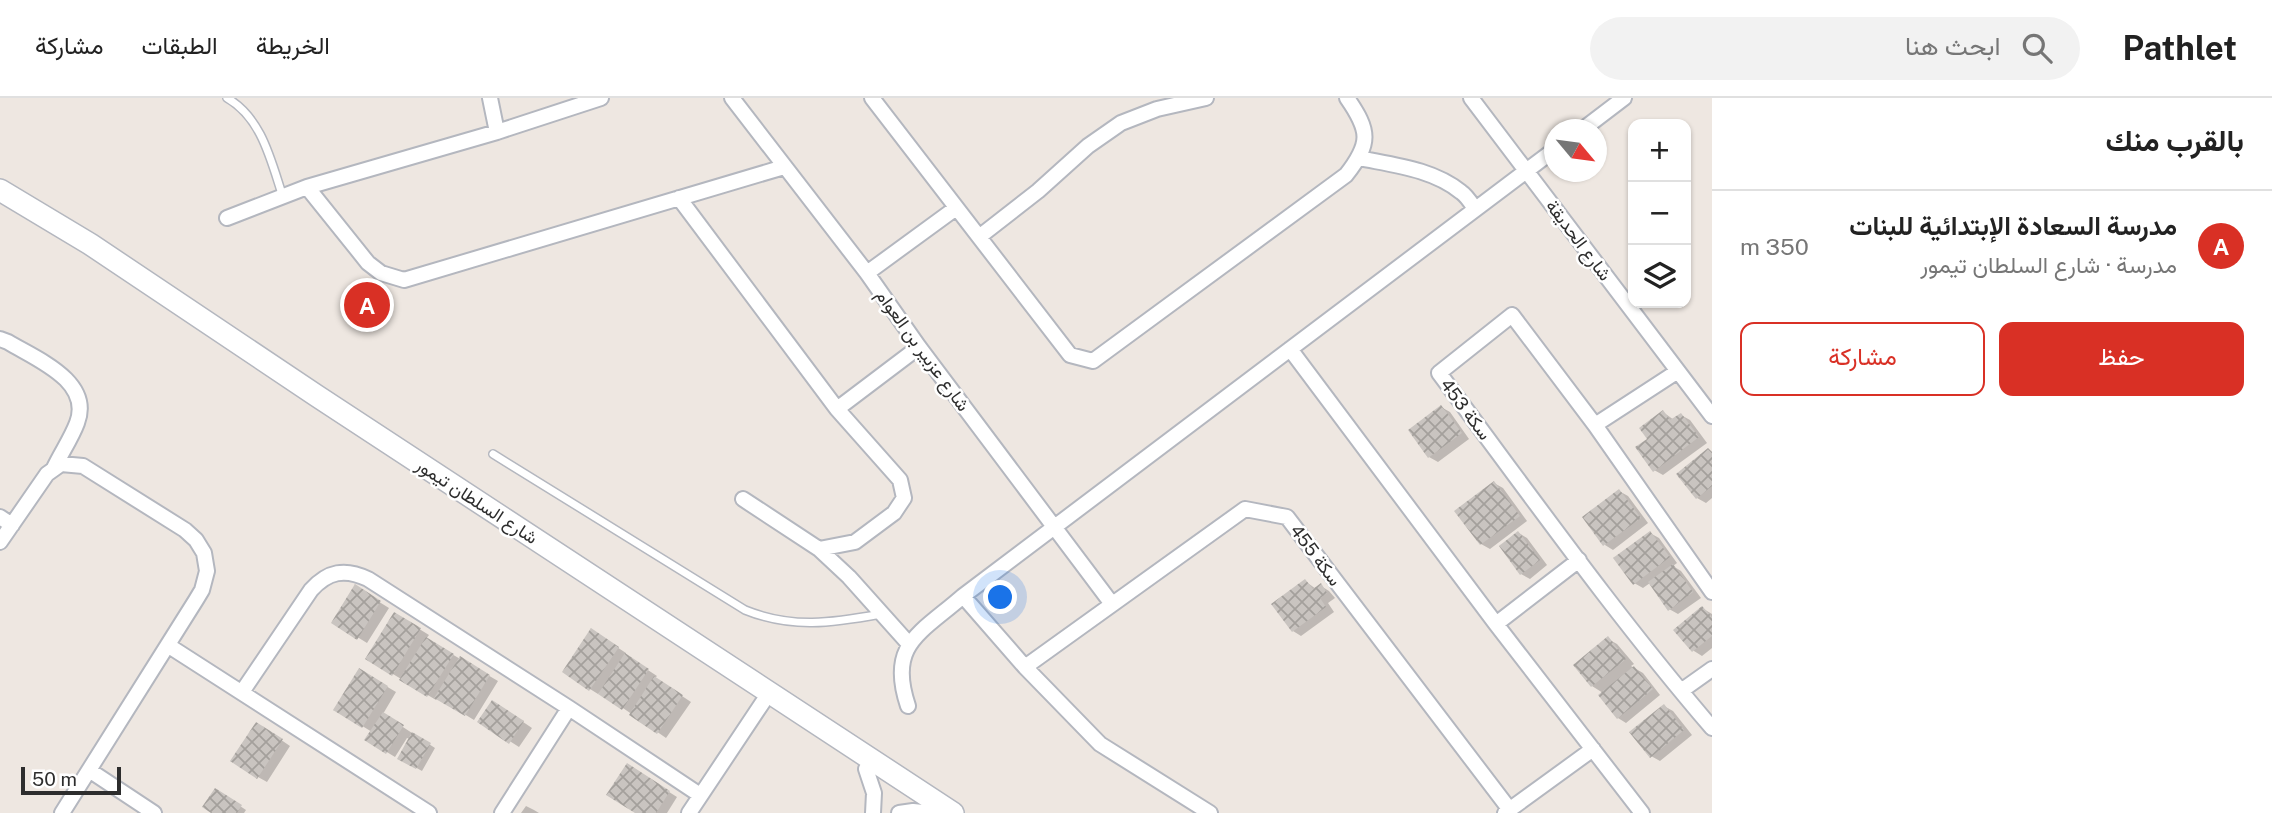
<!DOCTYPE html>
<html lang="ar">
<head>
<meta charset="utf-8">
<style>
	:root { --surface:#fff; --page:#f2f2f2; --text:#222; --muted:#767676; --line:#e0e0e0; --accent:#d93025 }
	body { margin:0; font-family:"Public Sans",Vazirmatn,sans-serif; background:var(--page); color:var(--text); direction:rtl }
	.controls { position:absolute; right:21px; top:21px; display:grid; overflow:hidden; border-radius:14px; box-shadow:0 2px 5px #0004 }
	.controls button { width:63px; height:63px; display:grid; place-items:center; padding:0; border:0; border-bottom:2px solid var(--line); background:var(--surface); color:var(--text); font:35px sans-serif }
	.compass { position:absolute; left:1544px; top:21px; width:63px; height:63px; border-radius:50%; background:var(--surface); box-shadow:0 2px 5px #0004; rotate:119deg }
	.scale { position:absolute; left:21px; bottom:18px; width:100px; box-sizing:border-box; padding-left:7px; border:4px solid #2d2d2d; border-top:0; font-size:19px; line-height:24px; white-space:nowrap; color:#2d2d2d; -webkit-text-stroke:5px #fff; paint-order:stroke }
	.you { position:absolute; left:1001px; top:500px; width:24px; height:24px; margin:-18px; border:5px solid #fff; border-radius:50%; background:#1a73e8; box-shadow:0 0 0 10px #1a73e833 }
	.badge { display:grid; place-items:center; width:46px; height:46px; border-radius:50%; background:var(--accent); color:#fff; font-size:23px; font-weight:700 }
	.pin { position:absolute; translate:-50% -50%; border:4px solid #fff; box-shadow:0 2px 7px #0006 }
	.list { margin:0; padding:0; list-style:none }
	h2 { display:flex; justify-content:space-between; align-items:center; height:91px; margin:0; padding:0 28px; font-size:30px }
	h2 small { font-size:23px; font-weight:400; color:var(--muted) }
	.list li { display:grid; grid-template-columns:46px 1fr auto; gap:21px; align-items:center; box-sizing:border-box; height:112px; padding:0 28px; border-top:2px solid var(--line) }
	.list b { display:block; font-size:26px; white-space:nowrap }
	.list p { margin:0; font-size:23px; white-space:nowrap; color:var(--muted) }
	.list em { font-size:23px; font-style:normal; color:var(--muted) }
	.actions { display:flex; gap:14px; padding:21px 28px }
	.actions a { flex:1; padding:16px 0; border:2px solid var(--accent); border-radius:14px; text-align:center; font-size:24px; color:var(--accent) }
	.actions .main { background:var(--accent); color:#fff }
	.icon { flex:none; width:38px; height:38px; fill:none; stroke:currentColor; stroke-width:2; stroke-linecap:round; stroke-linejoin:round }
	.map { position:relative; flex:none; width:1712px; height:715px; overflow:hidden; direction:ltr }
	header { display:flex; align-items:center; gap:42px; box-sizing:border-box; height:98px; padding:0 35px; background:var(--surface); border-bottom:2px solid var(--line) }
	header strong { font-size:33px }
	nav { display:flex; gap:38px; margin-inline-start:auto; font-size:24px }
	.search { width:490px; height:63px; background:var(--page); display:flex; align-items:center; gap:18px; box-sizing:border-box; padding:0 24px; border-radius:38px; color:var(--muted); font-size:26px }
	main { display:flex }
	aside { flex:1; background:var(--surface) }
	.map>svg:first-child { display:block }
	.shadow { fill:#0003 }
	.building { fill:url(#building-cross-hatch) }
	.lines { fill:none; stroke-linecap:round; stroke-linejoin:round }
	.lane-casing { stroke:#b4b7bf; stroke-width:10 }
	.street-casing { stroke:#b4b7bf; stroke-width:18 }
	.secondary-casing { stroke:#b4b7bf; stroke-width:24 }
	.lane { stroke:#fff; stroke-width:7 }
	.street { stroke:#fff; stroke-width:14 }
	.secondary { stroke:#fff; stroke-width:21 }
	.labels { text-anchor:middle; dominant-baseline:central; stroke-width:5; stroke-linejoin:round; paint-order:stroke }
	.street-label { font-size:18px; fill:#2d2d2d; stroke:#fff }
</style>
</head>
<body>
<header>
<strong>Pathlet</strong>
<div class="search"><svg class="icon" aria-label="search" viewBox="0 0 24 24"><circle cx="10" cy="10" r="6"/><path d="M15 15l6 6"/></svg>ابحث هنا</div>
<nav><a>الخريطة</a><a>الطبقات</a><a>مشاركة</a></nav>
</header>
<main>
<aside>
<h2>بالقرب منك<small></small></h2>
<ul class="list">
<li><span class="badge">A</span><div><b>مدرسة السعادة الإبتدائية للبنات</b><p>مدرسة · شارع السلطان تيمور</p></div><em>350 m</em></li>
</ul>
<div class="actions"><a class="main">حفظ</a><a>مشاركة</a></div>
</aside>
<div class="map">
<svg width="1712" height="715" viewBox="0 0 1712 715">
	<defs>
		<pattern id="building-cross-hatch" width="8" height="8" patternUnits="userSpaceOnUse" patternTransform="scale(1.75)"><rect width="8" height="8" fill="#c9c4c0"/><path d="M0 0l8 8M0 8l8-8" fill="none" stroke="#a4a09c"/></pattern>
	</defs>
	<rect width="100%" height="100%" fill="#eee7e1"/>
	<!-- shadow -->
	<path class="shadow" d="M1441,309L1450,314L1469,341L1438,364L1429,359Z
		M1663,314L1674,322L1681,317L1690,322L1707,345L1663,377L1654,372L1649,341Z
		M1708,352L1712,354V400L1706,405L1697,400Z
		M1494,385L1503,390L1527,423L1490,451L1481,446Z
		M1619,393L1628,398L1648,425L1613,452L1605,447Z
		M1519,435L1527,440L1547,467L1530,481L1521,476Z
		M1650,435L1659,440L1677,465L1673,468L1681,473L1701,500L1678,516L1669,511L1650,485L1643,490L1634,485Z
		M1305,483L1316,491L1321,488L1329,493L1335,500L1328,505L1334,514L1301,538L1293,533Z
		M355,489L389,510L367,545L333,524Z
		M1702,510L1712,516V550L1702,558L1694,553L1676,532Z
		M395,516L429,537L426,541L498,583L474,622L438,600L436,602L368,561Z
		M600,538L626,555L625,557L657,578L655,580L691,604L666,640L600,594L598,596L590,591Z
		M1608,541L1617,546L1634,566L1631,568L1643,575L1660,597L1626,625L1618,620L1603,595L1592,588Z
		M359,572L396,594L383,616L435,650L422,673L399,660L410,641L407,640L395,659L367,642L372,634L335,611Z
		M1664,608L1673,613L1692,637L1660,663L1651,658Z
		M501,609L532,630L519,649L480,624Z
		M265,631L290,648L267,684L258,679Z
		M636,673L677,699L667,715H638Z
		M216,692L246,712L244,715H214Z
		M526,708L534,712L539,715H521Z"/>
	<!-- building -->
	<path class="building" d="M1441,307L1462,335L1428,360L1408,332Z
		M1663,312L1670,322L1681,315L1699,339L1653,374L1635,349L1647,341L1639,330Z
		M1708,350L1712,354V388L1696,401L1676,376Z
		M1494,383L1520,418L1480,447L1454,413Z
		M1619,391L1641,420L1603,448L1582,419Z
		M1518,433L1540,462L1520,477L1499,448Z
		M1650,433L1670,459L1633,487L1613,460Z
		M1673,466L1693,494L1668,513L1648,484Z
		M1305,481L1313,491L1321,485L1327,495L1320,500L1326,509L1292,534L1271,506Z
		M355,486L381,503L357,542L331,525Z
		M1702,508L1712,519V538L1692,554L1673,532Z
		M394,514L421,530L392,578L365,561Z
		M591,530L619,549L589,593L562,574Z
		M1608,538L1626,561L1591,589L1573,567Z
		M426,539L454,556L427,599L399,582Z
		M625,555L649,571L622,612L598,596Z
		M460,558L490,577L465,618L434,600Z
		M1634,568L1653,591L1617,621L1598,597Z
		M359,570L388,588L362,630L333,612Z
		M654,578L683,597L657,636L629,617Z
		M492,602L524,623L509,646L477,624Z
		M1664,606L1684,632L1650,660L1629,634Z
		M383,614L404,627L386,656L364,642Z
		M256,624L283,641L257,681L230,663Z
		M412,634L431,645L416,671L397,661Z
		M627,665L670,693L656,715H635L606,697Z
		M215,690L242,707L237,715H211L202,709Z"/>
	<g class="lines">
		<defs>
			<path id="lane" d="M227,0C262,20 271,63 283,99
				M493,356L745,512C792,531 832,525 881,516"/>
			<path id="street" d="M490,0L497,34
				M732,0L867,175L919,249L1112,506
				M872,0L1070,257L1093,263L1346,77C1371,45 1370,33 1347,0
				M1471,0L1712,318
				M1582,32L1624,0
				M1359,60C1393,67 1433,71 1461,94C1467,98 1471,105 1475,111
				M307,89L368,165L381,175L404,182L784,69
				M679,100L837,311L900,382L904,400L894,415L855,444L819,451L743,401
				M227,120L307,89L497,34L601,0
				M979,139L1038,93L1088,48L1121,25L1157,11L1206,0
				M867,175L956,110
				M0,241L8,244C36,261 93,283 77,325C71,341 61,355 54,370
				M1290,251L1496,526L1642,715
				M837,311L919,249
				M1595,327L1678,273
				M0,419L12,427
				M0,444L47,376L61,366L83,368L185,432L196,442L204,455L207,473L202,492L196,502L62,715
				M819,451L849,479L909,546
				M1712,494L1595,327L1512,217L1439,275C1528,394 1615,517 1712,630
				M963,498L1025,569L1100,646L1210,715
				M1496,526L1579,462
				M169,548L429,715
				M1025,569L1245,411L1287,419L1510,712
				M1681,593L1712,571
				M242,594L311,492C328,473 345,470 368,481L569,610L700,697
				M908,608C887,546 921,535 963,498L1554,52
				M866,671L874,695L873,715
				M89,672L154,715
				M502,715L569,610
				M689,715L763,604
				M899,715L913,713L931,715
				M1505,715L1593,651"/>
			<path id="secondary" d="M0,92L90,146L317,298L953,715"/>
		</defs>
		<!-- lane casing -->
		<use href="#lane" class="lane-casing"/>
		<!-- street casing -->
		<use href="#street" class="street-casing"/>
		<!-- secondary casing -->
		<use href="#secondary" class="secondary-casing"/>
		<!-- lane -->
		<use href="#lane" class="lane"/>
		<!-- street -->
		<use href="#street" class="street"/>
		<!-- secondary -->
		<use href="#secondary" class="secondary"/>
	</g>
	<g class="labels">
		<!-- street labels -->
		<g class="street-label">
			<text transform="translate(1579 142) rotate(53)">شارع الحديقة</text>
			<text transform="translate(923 252) rotate(54)">شارع عزبير بن العوام</text>
			<text transform="translate(1466 311) rotate(53)">سكة 453</text>
			<text transform="translate(477 403) rotate(33)">شارع السلطان تيمور</text>
			<text transform="translate(1316 457) rotate(53)">سكة 455</text>
		</g>
	</g>
</svg>
<div class="controls">
<button>+</button>
<button>−</button>
<button><svg class="icon" aria-label="layers" viewBox="0 0 24 24"><path d="M12 4l9 5-9 5-9-5zM3 14l9 5 9-5"/></svg></button>
</div>
<svg class="compass" viewBox="-18 -18 36 36"><path d="M0-13l5 13h-10z" fill="#e53935"/><path d="M0 13l5-13h-10z" fill="#767676"/></svg>
<div class="scale">50 m</div>
<div class="you"></div>
<div class="pin badge" style="left:367px;top:207px">A</div>
</div>
</main>
</body>
</html>
